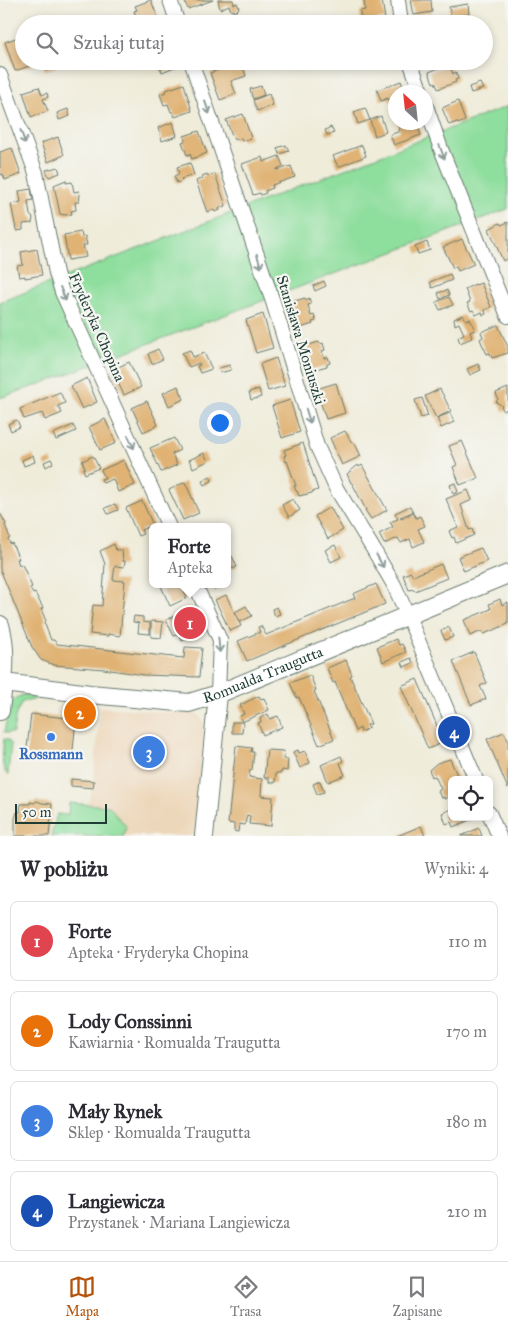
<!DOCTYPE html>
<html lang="pl">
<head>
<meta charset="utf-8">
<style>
	:root { --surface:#fff; --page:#f2f2f3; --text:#2b2b33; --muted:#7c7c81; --line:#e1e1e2; --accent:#b45309 }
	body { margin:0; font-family:"IM FELL Great Primer",serif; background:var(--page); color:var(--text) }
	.controls { position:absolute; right:15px; bottom:15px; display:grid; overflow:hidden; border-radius:8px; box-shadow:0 2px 8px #0003 }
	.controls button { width:45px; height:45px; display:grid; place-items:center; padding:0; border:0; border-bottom:1px solid var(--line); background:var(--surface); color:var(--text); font:25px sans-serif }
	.compass { position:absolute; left:388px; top:85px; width:45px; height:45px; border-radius:50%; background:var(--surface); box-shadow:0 2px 8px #0003; rotate:333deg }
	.scale { position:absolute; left:15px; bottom:12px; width:92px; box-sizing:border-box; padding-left:5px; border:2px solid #1f3d34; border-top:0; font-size:14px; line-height:18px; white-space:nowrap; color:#1f3d34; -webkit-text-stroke:4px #f6f6f2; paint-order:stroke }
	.you { position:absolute; left:219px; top:422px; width:18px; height:18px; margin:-12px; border:4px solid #fff; border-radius:50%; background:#1a73e8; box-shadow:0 0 0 8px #1a73e833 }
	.badge { display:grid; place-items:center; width:32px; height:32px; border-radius:50%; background:var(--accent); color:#fff; font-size:16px; font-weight:700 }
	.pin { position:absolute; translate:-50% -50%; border:2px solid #fff; box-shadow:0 1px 5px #0006 }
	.popup { position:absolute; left:149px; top:523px; width:82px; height:65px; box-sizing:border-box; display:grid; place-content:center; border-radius:8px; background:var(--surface); filter:drop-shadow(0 1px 4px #0005); font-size:16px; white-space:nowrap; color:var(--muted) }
	.popup b { font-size:19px; color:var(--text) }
	.popup::after { content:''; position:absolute; left:50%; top:100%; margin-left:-10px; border:10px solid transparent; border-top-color:var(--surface) }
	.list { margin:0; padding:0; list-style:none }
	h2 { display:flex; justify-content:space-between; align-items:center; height:65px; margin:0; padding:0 20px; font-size:21px }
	h2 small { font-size:16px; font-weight:400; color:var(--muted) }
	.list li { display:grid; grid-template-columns:32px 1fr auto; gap:15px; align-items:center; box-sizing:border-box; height:80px; margin:0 10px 10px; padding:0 10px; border:1px solid var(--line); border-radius:8px }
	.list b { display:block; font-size:19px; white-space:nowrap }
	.list p { margin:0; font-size:16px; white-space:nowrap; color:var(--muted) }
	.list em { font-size:16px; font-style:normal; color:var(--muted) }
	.icon { flex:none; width:28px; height:28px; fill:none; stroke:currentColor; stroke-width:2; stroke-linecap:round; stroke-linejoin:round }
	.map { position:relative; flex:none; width:508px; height:836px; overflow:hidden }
	.search { position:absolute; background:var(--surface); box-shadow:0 2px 8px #0003; left:15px; right:15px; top:15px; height:55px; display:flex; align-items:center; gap:12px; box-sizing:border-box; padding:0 18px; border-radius:28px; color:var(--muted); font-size:19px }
	.sheet { height:425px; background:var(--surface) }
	nav { display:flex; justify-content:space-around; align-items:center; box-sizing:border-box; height:70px; border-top:1px solid var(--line); background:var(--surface); font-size:14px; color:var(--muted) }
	nav a { display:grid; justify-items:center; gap:2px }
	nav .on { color:var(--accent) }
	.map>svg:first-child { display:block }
	.built { fill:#edd7ba }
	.green { fill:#8ede9d; stroke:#568e68 }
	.building { fill:#e0b374 }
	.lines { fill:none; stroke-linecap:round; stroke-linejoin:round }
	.minor-casing { stroke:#687a6e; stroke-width:16 }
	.tertiary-casing { stroke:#687a6e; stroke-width:20 }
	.minor { stroke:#fff; stroke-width:14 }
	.tertiary { stroke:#fff; stroke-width:18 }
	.oneway { stroke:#8f9e9a }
	.shop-dot { fill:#3f7fe0; stroke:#f6f6f2; stroke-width:2 }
	.labels { text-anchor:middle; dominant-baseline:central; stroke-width:4.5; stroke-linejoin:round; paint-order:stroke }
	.street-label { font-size:15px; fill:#1f3d34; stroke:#f6f6f2 }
	.shop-label { font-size:15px; font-weight:bold; fill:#366cbe; stroke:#f6f6f2 }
</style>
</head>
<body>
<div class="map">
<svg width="508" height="836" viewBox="0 0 508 836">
	<rect width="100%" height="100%" fill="#f6f6f2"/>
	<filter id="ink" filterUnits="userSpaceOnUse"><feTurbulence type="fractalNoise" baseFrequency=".02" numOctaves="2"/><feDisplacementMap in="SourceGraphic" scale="10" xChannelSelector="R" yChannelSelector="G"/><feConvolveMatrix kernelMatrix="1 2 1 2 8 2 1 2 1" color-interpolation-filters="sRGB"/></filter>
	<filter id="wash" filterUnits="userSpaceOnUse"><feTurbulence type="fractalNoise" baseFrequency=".0096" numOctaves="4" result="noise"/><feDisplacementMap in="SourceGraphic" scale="20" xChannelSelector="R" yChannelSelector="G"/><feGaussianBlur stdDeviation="1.12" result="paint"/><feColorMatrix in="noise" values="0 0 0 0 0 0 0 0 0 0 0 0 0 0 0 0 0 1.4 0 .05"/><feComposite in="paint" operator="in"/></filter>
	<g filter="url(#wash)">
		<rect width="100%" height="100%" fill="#efecda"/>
		<!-- built -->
		<path class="built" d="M100,707L198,714L204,722L195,836H124L126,825L109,806L87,804L93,788Z"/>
		<!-- green -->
		<path class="green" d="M508,106V209L38,385L0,398V302Z
			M22,695L38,696L33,700L22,702L16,714L13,733H4L10,702Z
			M4,739L8,740L11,744L8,775C0,769 3,750 4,739Z
			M69,803L109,806L126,826L124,836H51L57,814L68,815Z"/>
		<g id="blocks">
			<!-- building -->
			<path class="building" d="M151,0L160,24H139L134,11L137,10L135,6Z
				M184,0H213L188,9Z
				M218,0H233L234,4L237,3L239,8L234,13L233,10L231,11L229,5L220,9Z
				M364,0H382L385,19L361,21L360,11L365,10Z
				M411,0H431L432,12L414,15Z
				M468,4L469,14L451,17L449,7Z
				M465,18L467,24H446V23Z
				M24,35V61H34L35,64L15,71L5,42Z
				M54,61L57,67L45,71L43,66Z
				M158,61H175L177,66L162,72Z
				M367,61H387V62L369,67Z
				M241,62L246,76L231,81L236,94L220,100L210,73Z
				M449,64L453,74L456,72L458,79L455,80L456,82L438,89L435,82L433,83L429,72Z
				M401,81L405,92H396V100L392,101H389L388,98L381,101L377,90Z
				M480,83L483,89L471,93L469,87Z
				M184,84L192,111L175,117L173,112H171L168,104L164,105L160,94L166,92V90Z
				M261,86L264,95L253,99L250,89Z
				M39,87L42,95L47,93L48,97L43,99L48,111L31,117L23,92Z
				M269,94L273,105L257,111L253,100Z
				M458,101L465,121L458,124L457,122L449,125L442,108Z
				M365,108L370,120L358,124L354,112Z
				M68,109L70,116L59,120L57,113Z
				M243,114L251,138L242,141L241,138L234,140L226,120Z
				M381,116L386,132L375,136L370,120Z
				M173,122L177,136L162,141L158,128Z
				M397,122H416L421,135L394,145L390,135L400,131Z
				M331,127L334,133L327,135L325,130Z
				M199,131L207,153L192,159L190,154L187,155L182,142L185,141L184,136Z
				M58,137L64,155L48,162L41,143Z
				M286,145L289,151L279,154L277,148Z
				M362,145L366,156L338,167L333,156Z
				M12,148L21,174L5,180L3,174L0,175V152Z
				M279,156L283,166L277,169V170L291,166L295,177L272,185L273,188L265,191L266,193L261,195L260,193L253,195L242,164L262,157L263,162Z
				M190,163L194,175L181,179L182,181L177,183L174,176L179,174L177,167Z
				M58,167L60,173L49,177L46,170Z
				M207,174L208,176L215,174L226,206L219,208L220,210L215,212L214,210L207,212L196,181L203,178L202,176Z
				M66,180V183L72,182L74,192L79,191L80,195L79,202H75L76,210L71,211L72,214L65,215L60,214L54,185Z
				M31,189L33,200L28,201L30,215L33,218L32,223L23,224V230L17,231L16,229L11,204L21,202L19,191Z
				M508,222V262L506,259L503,261L489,229L500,223L501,225Z
				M81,232L82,237L85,236L87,245H83L86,257L68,260L64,235Z
				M462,239L474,264L458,271L456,266L453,268L443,247Z
				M427,242L430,250L418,254L415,247Z
				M37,249L42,275L25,278V276L19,277L17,266L23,265L21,252Z
				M450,274L452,280L432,288L430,282Z
				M324,281L326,286L315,291L313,286Z
				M481,283L491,307L485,310L486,314L483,315L482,312L476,315L473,310L471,311L467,303L470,302L465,289L475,284L476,285Z
				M447,290L449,295L440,299L438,293Z
				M449,297L453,305L440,310L436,302Z
				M305,298L306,300L309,298L311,304L308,305L311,316L314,315L316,321L312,322L313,324L297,329L288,303Z
				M263,314L273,348L256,353L246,320Z
				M463,315L466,320L470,319L475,330L470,332L472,338L460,343L458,337L464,334L459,323L455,325L454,319Z
				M498,325L508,347V353L492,358L490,353L487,354L483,346L480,339L483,337L481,332Z
				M319,342L320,344L323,343L325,350L322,351L324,358L328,357L330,363L327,364V366L310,371L302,347Z
				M158,349L163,359L152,364L148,354Z
				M190,350L193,357L204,353L212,369L200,373L197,366L200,365L199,363L189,367L182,353Z
				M276,358L285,386L268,391L260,364Z
				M129,362L141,387L124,395L112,370Z
				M478,364L481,370L470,375L467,369Z
				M230,365L231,370L220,373L219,368Z
				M87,378L97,402L82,409L71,386Z
				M336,383L345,413L326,419L316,389Z
				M178,386L184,399L169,406L163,393Z
				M508,388V409L503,411L501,405L496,402L498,399L496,393Z
				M259,389L261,397L251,400L249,392Z
				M440,389L451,411L436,418L425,396Z
				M60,392L65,403L58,406L62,413L45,420L42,413L24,419L20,409Z
				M422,398L428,416L421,418L415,400Z
				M290,400L300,432L282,438L272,406Z
				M147,401L158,425L143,432L132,408Z
				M450,413L454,422L441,428L437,418Z
				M105,419L116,443L100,450L89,427Z
				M17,420L20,427L11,431L8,424Z
				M73,425L76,431L56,440L53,434Z
				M345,431L352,443L354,442L361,456L342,465L330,438Z
				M174,438L180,450L172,454L177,465L161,472L150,448Z
				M462,441L478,478L460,485L453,467L457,465L449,446Z
				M303,443L318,490L312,492V493L299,496L297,491H296L294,486H296L287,461L286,462L284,456L286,455L284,450Z
				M204,453L208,461L193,468L189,460Z
				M33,455L35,462L24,466L22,460Z
				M93,456L99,468L85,474L83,469L85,468L82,461Z
				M51,459L53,463L46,467L44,462Z
				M124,460L135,485L118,492L113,479L103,483L101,479L105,478L101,470Z
				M358,465L359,467L362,465L387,510L371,519L365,510H366L352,483H351L347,474Z
				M210,476L212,481L204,485L202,481Z
				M185,482L199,513L183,520L169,490Z
				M455,483L458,492L453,494L450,485Z
				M468,490L472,500L461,505L469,530L472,529L474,535L456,543L454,537L452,538L449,531L458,527L446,499Z
				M293,499L300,510L289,517L282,505Z
				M142,501L153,525L141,530L143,534L138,536L126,508Z
				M115,504L118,510L108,514L105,508Z
				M410,506L413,512L400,517L401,519L413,513L416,518L420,516L425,526L418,529L424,542L413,547L410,539L401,543L398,538L384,544L379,534L393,527L390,522L398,519L395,513Z
				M330,507L343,530L328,539L315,516Z
				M0,513L6,524L5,525L10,538L8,539L10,544L12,543L19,559H17L19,565L22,564L32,587L30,588L33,594L35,593L43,608L41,609L46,621L44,622L51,640H54L57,644L173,657L184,658L185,647L202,648L199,677L144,675L104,669L54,665L41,660L32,647L0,569Z
				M114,544L116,550H122L123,561H125L124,567L115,566L113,580L125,581L120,636L108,634V636L90,634L93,605L102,606L105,564L100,551Z
				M335,545L341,557L331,562L325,550Z
				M481,548L487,561L464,571L458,557Z
				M232,556L237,567L232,569L228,559Z
				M441,564L447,578L415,591L414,589L409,590L403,575L411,572L413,576Z
				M160,584H180L187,598L170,606Z
				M212,584H226L214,590Z
				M376,584L385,604L247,661L238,641L260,632L258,627L261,626L266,635L355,598L353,594Z
				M226,595L241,626L230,631L215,600Z
				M500,599L502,605L508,602V624L484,634L482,631L470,636L464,620L491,609L489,604Z
				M246,606L252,616L240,622L235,612Z
				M277,607L280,614L275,616L272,609Z
				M191,609L201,632L182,641L179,634L174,636L166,620Z
				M134,616L143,617V622L150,623V634L138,633L139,623L133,622Z
				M151,621L163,622L161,638L151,637Z
				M449,627L453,637L445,640L441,631Z
				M396,639L399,645L402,644L406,652L383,662L377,647Z
				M474,652L487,683L480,686L486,699L471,705L453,661Z
				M411,658L413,663L404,667L402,662Z
				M346,660L352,675L350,676L371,724L367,725L369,728L361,732L360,728L355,731L335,682L333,683L327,668Z
				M310,675L316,690L314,691L334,739L319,745L299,697L297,698L290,683Z
				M417,679L444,742L428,749L401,686Z
				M259,696L261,699L264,698L269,710L242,722L240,716L244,714L240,705Z
				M73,709L86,710V718L73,716Z
				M31,714L76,719L72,760L26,756Z
				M268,714L270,719L278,716L282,727L263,735L258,723L261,722L260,718Z
				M232,722H243L242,733H232Z
				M504,732L508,740V789L487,739Z
				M236,746L252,748L251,752H254L252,770H250L249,777L262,779L261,796L273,797L271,826L249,824L250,816L247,815L245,825L239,824L238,832L234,831V824L228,823Z
				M267,750L284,751L283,759H288L287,771L282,770L281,773H276L275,783L269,782V778H264Z
				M298,750L299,753L305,751L310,763L300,768L293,752Z
				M341,756L343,761L340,763L345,775L328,782L321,765Z
				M450,759L459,780H452V796L444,799V797L441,798L438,791L441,789L435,776L432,777L429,770L437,763Z
				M71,779L94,781L93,788L71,786Z
				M320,781L324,792L317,794L313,784Z
				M37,801L42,803L52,804L49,836H15V818L17,812H20L21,804H30V802L34,803Z
				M452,809V817H477L453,827L451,822L446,824L442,813Z
				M421,826L425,836H397Z
				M479,828L482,836H461Z"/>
		</g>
	</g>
	<g filter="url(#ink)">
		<use href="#blocks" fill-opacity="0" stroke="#687a6e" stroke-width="1"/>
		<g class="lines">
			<defs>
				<path id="minor" d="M170,0L178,24
					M398,0L401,24
					M191,61L273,302L317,446L336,488L372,547L394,585L408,616L476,780
					M410,61L421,92
					M0,75L36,173L56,273L62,292L169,527
					M426,106L441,149L508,316
					M195,584L220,640L218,694
					M489,813L499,836"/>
				<g id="tertiary">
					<path d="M0,625C8,653 3,682 0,711"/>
					<path id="s1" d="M4,683L90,694L189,703L218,694L508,574"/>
					<path d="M204,836L218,694"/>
				</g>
			</defs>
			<!-- minor casing -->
			<use href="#minor" class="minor-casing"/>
			<!-- tertiary casing -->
			<use href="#tertiary" class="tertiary-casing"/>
			<!-- minor -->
			<use href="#minor" class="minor"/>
			<!-- tertiary -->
			<use href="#tertiary" class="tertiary"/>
		</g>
		<!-- one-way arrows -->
		<defs><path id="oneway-shaft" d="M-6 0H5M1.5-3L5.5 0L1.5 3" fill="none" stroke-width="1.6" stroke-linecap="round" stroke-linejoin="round" transform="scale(1.25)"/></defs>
		<g class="oneway">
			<use href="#oneway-shaft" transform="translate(207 107) rotate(71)"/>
			<use href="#oneway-shaft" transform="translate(23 137) rotate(70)"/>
			<use href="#oneway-shaft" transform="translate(442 152) rotate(69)"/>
			<use href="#oneway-shaft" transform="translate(259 261) rotate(72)"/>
			<use href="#oneway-shaft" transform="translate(63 294) rotate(68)"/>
			<use href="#oneway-shaft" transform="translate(308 416) rotate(73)"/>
			<use href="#oneway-shaft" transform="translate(131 442) rotate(65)"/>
			<use href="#oneway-shaft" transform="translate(380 561) rotate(61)"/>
			<use href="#oneway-shaft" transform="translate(219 645) rotate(85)"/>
		</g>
	</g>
	<!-- markers -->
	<circle class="shop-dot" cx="51" cy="737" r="5"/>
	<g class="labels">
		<!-- street labels -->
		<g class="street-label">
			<text transform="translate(97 327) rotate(66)">Fryderyka Chopina</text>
			<text transform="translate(301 340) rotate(73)">Stanisława Moniuszki</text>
			<text stroke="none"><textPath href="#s1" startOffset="265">Romualda Traugutta</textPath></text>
		</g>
		<!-- shop labels -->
		<g class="shop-label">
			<text x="51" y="754">Rossmann</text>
		</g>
	</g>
</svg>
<div class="controls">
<button><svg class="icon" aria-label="locate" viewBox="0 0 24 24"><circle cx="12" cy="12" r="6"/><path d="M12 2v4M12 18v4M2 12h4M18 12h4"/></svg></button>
</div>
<svg class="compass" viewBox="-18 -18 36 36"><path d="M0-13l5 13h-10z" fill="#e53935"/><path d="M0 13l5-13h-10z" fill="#7c7c81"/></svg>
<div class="scale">50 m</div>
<div class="you"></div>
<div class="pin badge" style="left:190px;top:623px;background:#e0444e">1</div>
<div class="popup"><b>Forte</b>Apteka</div>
<div class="pin badge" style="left:80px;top:713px;background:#e8710a">2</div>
<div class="pin badge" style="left:149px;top:752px;background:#3f7fe0">3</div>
<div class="pin badge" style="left:454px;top:732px;background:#1a4fb4">4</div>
<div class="search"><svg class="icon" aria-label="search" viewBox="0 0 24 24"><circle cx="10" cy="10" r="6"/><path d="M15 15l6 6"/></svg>Szukaj tutaj</div>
</div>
<section class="sheet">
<h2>W pobliżu<small>Wyniki: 4</small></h2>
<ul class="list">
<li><span class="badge" style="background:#e0444e">1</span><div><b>Forte</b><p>Apteka · Fryderyka Chopina</p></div><em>110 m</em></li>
<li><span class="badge" style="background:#e8710a">2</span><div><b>Lody Conssinni</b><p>Kawiarnia · Romualda Traugutta</p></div><em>170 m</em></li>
<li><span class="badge" style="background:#3f7fe0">3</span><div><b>Mały Rynek</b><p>Sklep · Romualda Traugutta</p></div><em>180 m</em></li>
<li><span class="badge" style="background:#1a4fb4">4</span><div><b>Langiewicza</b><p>Przystanek · Mariana Langiewicza</p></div><em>210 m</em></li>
</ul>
</section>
<nav>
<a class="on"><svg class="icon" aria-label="map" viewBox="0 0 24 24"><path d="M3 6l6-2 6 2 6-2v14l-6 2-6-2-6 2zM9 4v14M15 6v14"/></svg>Mapa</a>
<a><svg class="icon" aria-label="directions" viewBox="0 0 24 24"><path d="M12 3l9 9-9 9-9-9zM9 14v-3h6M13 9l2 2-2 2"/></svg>Trasa</a>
<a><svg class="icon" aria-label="saved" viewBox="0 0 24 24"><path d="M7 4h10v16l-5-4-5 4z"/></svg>Zapisane</a>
</nav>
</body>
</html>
